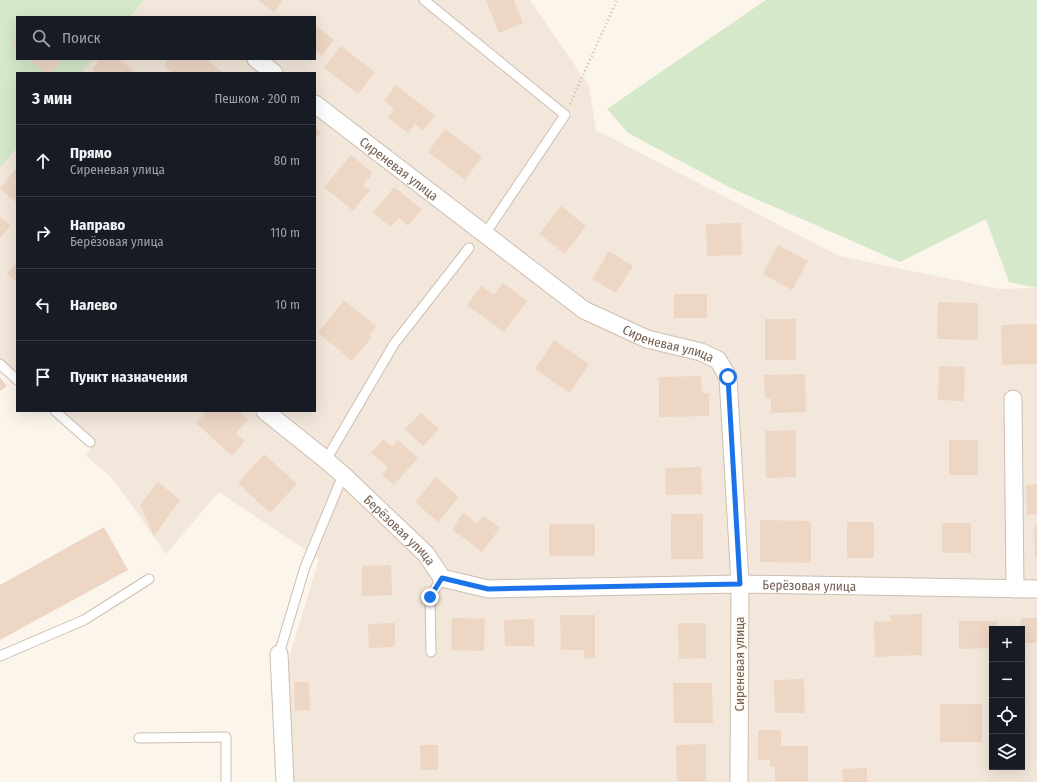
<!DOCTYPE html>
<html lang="ru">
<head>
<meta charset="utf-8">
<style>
	:root { --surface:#171b24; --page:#20242c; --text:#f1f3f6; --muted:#9ea1a6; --line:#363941 }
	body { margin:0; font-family:"Fira Sans Condensed",sans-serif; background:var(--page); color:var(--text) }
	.controls { position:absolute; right:12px; bottom:12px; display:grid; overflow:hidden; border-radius:0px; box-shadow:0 4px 16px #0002 }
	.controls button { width:36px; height:36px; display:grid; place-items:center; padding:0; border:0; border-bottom:1px solid var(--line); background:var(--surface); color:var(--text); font:20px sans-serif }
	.stop { position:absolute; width:12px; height:12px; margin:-9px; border:3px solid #1a73e8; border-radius:50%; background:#fff }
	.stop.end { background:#1a73e8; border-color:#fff; box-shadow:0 1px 4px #0008 }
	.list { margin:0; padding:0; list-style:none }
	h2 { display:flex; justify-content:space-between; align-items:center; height:52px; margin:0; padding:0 16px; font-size:17px }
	h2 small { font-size:13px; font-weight:400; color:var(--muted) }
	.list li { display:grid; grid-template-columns:26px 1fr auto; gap:12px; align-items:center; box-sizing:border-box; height:72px; padding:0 16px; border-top:1px solid var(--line) }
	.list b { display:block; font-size:15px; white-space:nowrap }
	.list p { margin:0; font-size:13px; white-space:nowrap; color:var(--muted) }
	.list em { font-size:13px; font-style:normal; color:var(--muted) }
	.icon { flex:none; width:22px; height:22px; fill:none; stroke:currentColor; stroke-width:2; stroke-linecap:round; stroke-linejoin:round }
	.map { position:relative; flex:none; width:1037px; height:782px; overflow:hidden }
	.search { position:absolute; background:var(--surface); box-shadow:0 4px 16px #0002; left:16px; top:16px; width:300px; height:44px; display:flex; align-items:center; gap:10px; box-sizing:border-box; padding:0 14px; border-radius:0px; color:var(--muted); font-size:15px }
	.panel { position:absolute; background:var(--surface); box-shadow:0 4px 16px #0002; left:16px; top:72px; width:300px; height:340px; border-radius:0px }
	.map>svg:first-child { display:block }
	.residential { fill:#f2e7da; fill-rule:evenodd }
	.green { fill:#d5e8ca }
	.building { fill:#eed6c5 }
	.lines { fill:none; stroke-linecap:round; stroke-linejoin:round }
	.service-casing { stroke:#cdbeb1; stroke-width:11 }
	.minor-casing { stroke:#cdbeb1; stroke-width:19 }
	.path { stroke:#d3b9a7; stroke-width:2.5; stroke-dasharray:1 3; stroke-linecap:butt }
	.service { stroke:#fff; stroke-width:9 }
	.minor { stroke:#fff; stroke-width:17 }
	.route { stroke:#1a73e8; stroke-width:5 }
	.labels { text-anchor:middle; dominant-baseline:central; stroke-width:3; stroke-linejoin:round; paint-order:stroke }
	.street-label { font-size:13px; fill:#745d50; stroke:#fef9f1 }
</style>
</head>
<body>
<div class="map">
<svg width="1037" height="782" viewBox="0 0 1037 782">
	<rect width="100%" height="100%" fill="#fbf5eb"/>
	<!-- residential -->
	<path class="residential" d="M144,0H530L589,86L596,130L839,256L999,289L1037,288V782H292L288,661L319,559L219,492L166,554L113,479L86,456L94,443L53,411H315V73H82L94,59H315V17H130ZM992,629H1022V767H992Z
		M17,148V380L0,362V168Z"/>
	<!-- green -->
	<path class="green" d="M0,0H144L130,17H17V59H94L82,73H17V148L0,168Z
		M766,0H1037V288L1009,282L986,219L900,262L731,188L628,133L607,109Z"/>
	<!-- building -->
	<path class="building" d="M258,0H283L274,12Z
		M486,0H514L523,23L499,33Z
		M315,25L334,40L322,56L315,50Z
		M17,38V49L12,44Z
		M341,46L375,72L358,94L324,68Z
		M29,59H63L50,73H45Z
		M100,59H119L133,70L130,73H97L92,69Z
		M169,59H207L222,72L221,73H172L164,66Z
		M396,85L435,115L423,131L415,124L408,133L388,118L394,109L384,101Z
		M315,128L321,132L315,139Z
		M445,129L482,157L465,180L428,152Z
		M351,155L373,173L363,185L370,190L353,211L324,187Z
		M17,167V203L0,189Z
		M394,187L422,209L408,226L399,218L391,227L373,213Z
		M561,206L586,226L565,254L539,234Z
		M0,217L11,225L0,238Z
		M741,223L742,255L707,256L706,224Z
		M778,245L808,261L792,290L763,274Z
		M609,251L633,266L616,293L592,279Z
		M17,262V282L7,274Z
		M503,283L527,301L504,332L467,305L481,286L494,295Z
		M674,294H707V318H674Z
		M344,300L376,326L369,335L372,337L352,361L318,333Z
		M938,302L978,303V340L937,339Z
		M765,319H796V360H765Z
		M1037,324V364L1002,365L1001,325Z
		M554,340L589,364L570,393L535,369Z
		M939,366L965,367L964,401L938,400Z
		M805,374L806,412L771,413V399H765L764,375Z
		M701,376L702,393H709V416L659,417V377Z
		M0,377L7,386L0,391Z
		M207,411H239L248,420L236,433L245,441L232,456L196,423Z
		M421,413L439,429L423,446L405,429Z
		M796,430V477L766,478L765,431Z
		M383,439L392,447L398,440L418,458L394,485L382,475L388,467L371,453Z
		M949,440H978V475H949Z
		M264,454L297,484L270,513L238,483Z
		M701,467L702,494L666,495L665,468Z
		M436,477L459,497L438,522L415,502Z
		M158,482L180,500L154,536L140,505Z
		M1037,484V514L1027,515L1026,485Z
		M463,513L477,523L483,516L500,528L482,552L452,529Z
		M671,514H703V559H671Z
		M760,520L811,521V563L760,562Z
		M847,522H874V558H847Z
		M942,523H971V553H942Z
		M549,524H595V556H549Z
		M1034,525H1037V558H1035Z
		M104,527L128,570L0,640V585Z
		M391,565L392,595L362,596V566Z
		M922,614V655L875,657L874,622L891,621L890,615Z
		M560,615H595V658L584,659V650H561Z
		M452,618L485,619L484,651L451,650Z
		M1021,618H1037V643H1022V629H1021Z
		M534,619V646H505L504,620Z
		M959,621H997V629H992V648L959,649Z
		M395,623V647L369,648L368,624Z
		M678,623H706V658L679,659Z
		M804,679L805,713H775L774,680Z
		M294,682H309L310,710L295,711Z
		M673,683H712L713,723H674Z
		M940,704H982V742H940Z
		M758,730H781V746H808V781H775V766L770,767V760H758Z
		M706,744V781H677L676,745Z
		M420,745H438V770H421Z
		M867,768V782H843L842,769Z"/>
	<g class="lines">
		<defs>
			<path id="service" d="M424,0L565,115L485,234
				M0,364L17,380
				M55,411L90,442
				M326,460L394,344L469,248
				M431,652L430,597L442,578
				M279,654L305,567L343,475
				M0,656L84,620L149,579
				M139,738L226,737V782"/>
			<g id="minor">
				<path d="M256,59L274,73"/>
				<path id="s1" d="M315,104L584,310L647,339L701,352L718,360L728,377L740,584L739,782"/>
				<path d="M1013,399L1015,589"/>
				<path id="s2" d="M265,411L326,460L343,475L426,554L442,578L488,589L740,584L1037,589"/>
				<path d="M279,654L285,782"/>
			</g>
		</defs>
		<!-- service casing -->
		<use href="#service" class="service-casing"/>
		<!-- minor casing -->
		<use href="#minor" class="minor-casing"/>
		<!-- path -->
		<path class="path" d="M570,104L617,0"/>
		<!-- service -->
		<use href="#service" class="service"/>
		<!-- minor -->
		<use href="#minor" class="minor"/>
	</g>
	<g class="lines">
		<!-- route -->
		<path class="route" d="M430,597L442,578L488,589L740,584L728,377"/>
	</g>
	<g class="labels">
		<!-- street labels -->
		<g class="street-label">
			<text stroke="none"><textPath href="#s1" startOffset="106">Сиреневая улица</textPath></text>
			<text stroke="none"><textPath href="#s1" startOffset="430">Сиреневая улица</textPath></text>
			<text stroke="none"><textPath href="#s2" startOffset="180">Берёзовая улица</textPath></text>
			<text stroke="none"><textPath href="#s2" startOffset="613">Берёзовая улица</textPath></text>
			<text transform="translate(739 664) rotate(-90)">Сиреневая улица</text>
		</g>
	</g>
</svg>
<div class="controls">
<button>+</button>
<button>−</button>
<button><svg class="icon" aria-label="locate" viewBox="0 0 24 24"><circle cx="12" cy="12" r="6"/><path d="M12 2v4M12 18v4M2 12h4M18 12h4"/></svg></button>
<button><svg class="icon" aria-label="layers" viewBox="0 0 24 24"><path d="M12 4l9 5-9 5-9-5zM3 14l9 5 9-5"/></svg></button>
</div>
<div class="stop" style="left:728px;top:377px"></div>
<div class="stop end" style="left:430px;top:597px"></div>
<div class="search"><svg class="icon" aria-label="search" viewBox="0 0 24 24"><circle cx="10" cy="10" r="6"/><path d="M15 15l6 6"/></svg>Поиск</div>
<section class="panel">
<h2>3 мин<small>Пешком · 200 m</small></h2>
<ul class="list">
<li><svg class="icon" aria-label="ahead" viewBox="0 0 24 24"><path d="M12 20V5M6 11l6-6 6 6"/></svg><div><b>Прямо</b><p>Сиреневая улица</p></div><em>80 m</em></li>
<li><svg class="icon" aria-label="right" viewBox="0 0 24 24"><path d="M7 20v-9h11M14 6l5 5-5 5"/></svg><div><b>Направо</b><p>Берёзовая улица</p></div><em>110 m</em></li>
<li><svg class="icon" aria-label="left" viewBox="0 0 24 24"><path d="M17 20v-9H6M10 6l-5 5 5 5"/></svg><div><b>Налево</b></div><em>10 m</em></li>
<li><svg class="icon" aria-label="arrive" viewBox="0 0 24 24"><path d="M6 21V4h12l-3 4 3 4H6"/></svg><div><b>Пункт назначения</b></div></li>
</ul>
</section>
</div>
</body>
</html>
